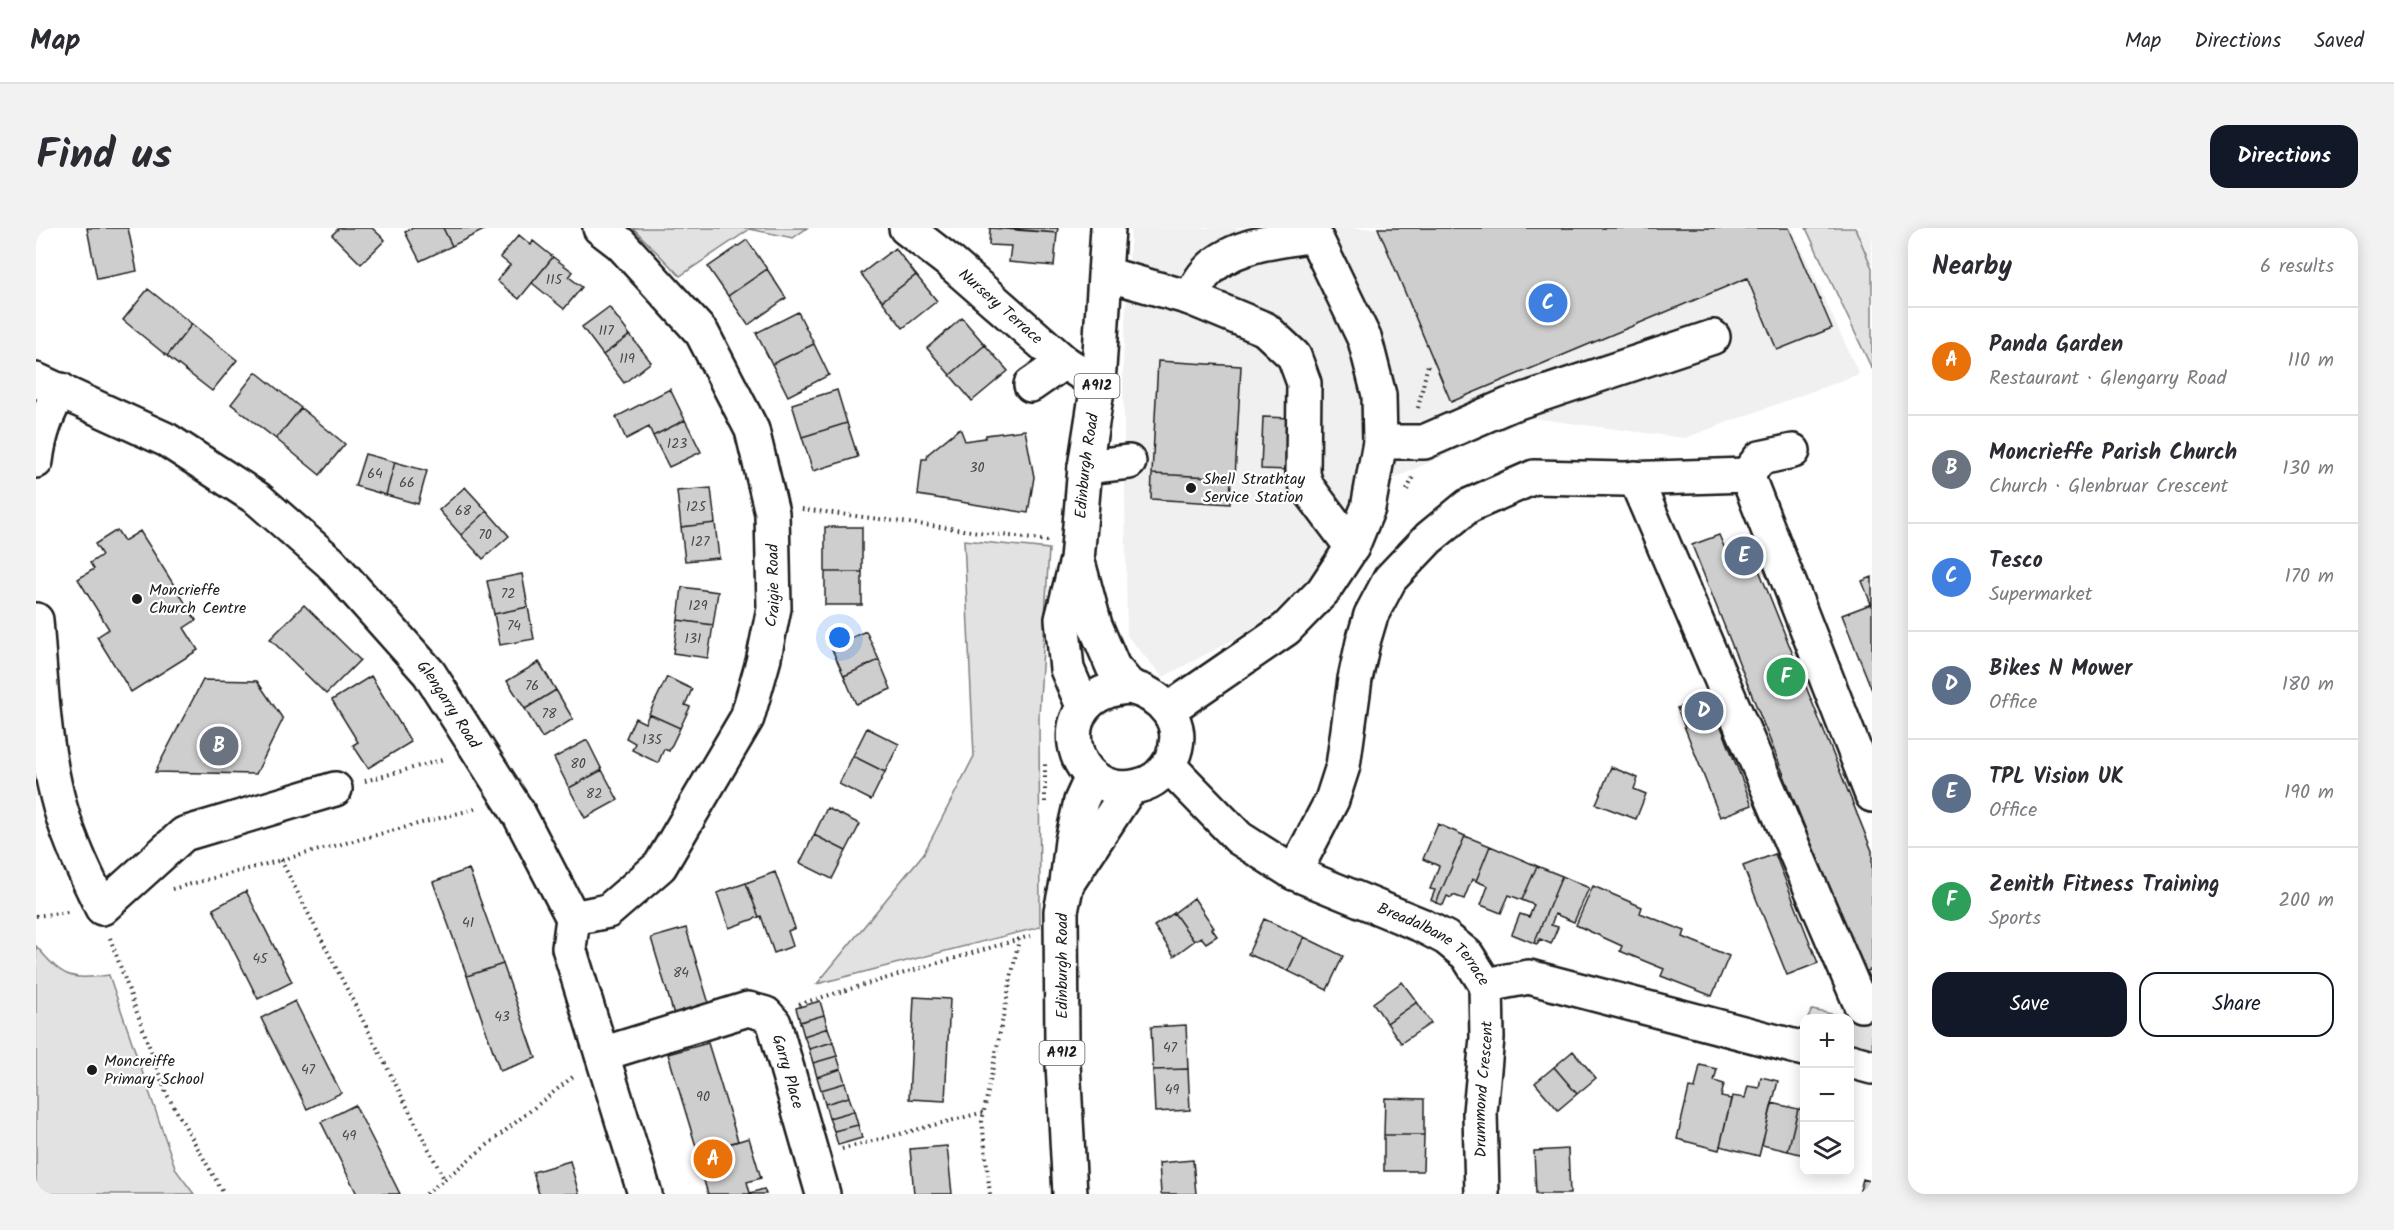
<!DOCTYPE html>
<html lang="en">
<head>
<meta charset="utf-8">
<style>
	:root { --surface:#fff; --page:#f2f2f3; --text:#2b2b33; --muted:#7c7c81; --line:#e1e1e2; --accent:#111827 }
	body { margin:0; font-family:Kalam,sans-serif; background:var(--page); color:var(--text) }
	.controls { position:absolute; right:18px; bottom:18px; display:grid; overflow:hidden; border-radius:12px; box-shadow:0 3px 15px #0003 }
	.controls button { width:54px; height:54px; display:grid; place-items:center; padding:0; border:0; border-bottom:2px solid var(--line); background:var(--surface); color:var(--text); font:30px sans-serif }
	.you { position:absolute; left:804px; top:410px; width:21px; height:21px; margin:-15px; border:4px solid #fff; border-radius:50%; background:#1a73e8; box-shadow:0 0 0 9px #1a73e833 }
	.badge { display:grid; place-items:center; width:39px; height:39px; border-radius:50%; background:var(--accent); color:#fff; font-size:20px; font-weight:700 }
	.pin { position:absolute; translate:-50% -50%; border:3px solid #fff; box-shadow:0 2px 6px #0006 }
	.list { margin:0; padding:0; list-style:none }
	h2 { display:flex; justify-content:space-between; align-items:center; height:78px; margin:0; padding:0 24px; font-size:26px }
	h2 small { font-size:20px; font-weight:400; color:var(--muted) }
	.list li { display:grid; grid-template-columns:39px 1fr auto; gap:18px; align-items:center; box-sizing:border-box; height:108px; padding:0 24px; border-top:2px solid var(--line) }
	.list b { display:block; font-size:22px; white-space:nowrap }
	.list p { margin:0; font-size:20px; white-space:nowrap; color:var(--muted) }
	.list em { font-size:20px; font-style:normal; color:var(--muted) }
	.actions { display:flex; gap:12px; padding:18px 24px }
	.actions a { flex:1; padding:14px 0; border:2px solid var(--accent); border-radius:18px; text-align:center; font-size:21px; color:var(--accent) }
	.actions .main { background:var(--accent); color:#fff }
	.icon { flex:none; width:33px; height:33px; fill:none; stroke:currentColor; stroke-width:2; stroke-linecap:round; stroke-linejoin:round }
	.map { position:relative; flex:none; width:1836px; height:966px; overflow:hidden; border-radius:18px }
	header { display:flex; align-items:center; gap:36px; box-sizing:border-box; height:84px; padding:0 30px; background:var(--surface); border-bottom:2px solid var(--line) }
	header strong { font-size:28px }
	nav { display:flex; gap:33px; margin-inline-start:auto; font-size:21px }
	.intro { display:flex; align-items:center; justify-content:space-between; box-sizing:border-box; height:144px; padding:0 36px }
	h1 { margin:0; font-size:42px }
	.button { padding:15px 27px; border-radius:18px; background:var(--accent); color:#fff; font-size:21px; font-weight:700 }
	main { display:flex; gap:36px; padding:0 36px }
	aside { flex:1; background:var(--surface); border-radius:18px; box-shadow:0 3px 15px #0003 }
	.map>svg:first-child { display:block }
	.built { fill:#f0f0f0 }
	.green { fill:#e2e2e2; stroke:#7f7f7f; stroke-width:1.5 }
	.building { fill:#cecece; stroke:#1c1c1c; stroke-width:1.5 }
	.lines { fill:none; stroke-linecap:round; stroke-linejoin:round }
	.minor-casing { stroke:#1c1c1c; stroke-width:38 }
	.major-casing { stroke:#1c1c1c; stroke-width:38 }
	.path { stroke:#1c1c1c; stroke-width:4; stroke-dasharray:1.5 4.5; stroke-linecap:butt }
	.minor { stroke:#fff; stroke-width:33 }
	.major { stroke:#fff; stroke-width:33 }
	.poi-dot { fill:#1c1c1c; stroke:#fff; stroke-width:2 }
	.labels { text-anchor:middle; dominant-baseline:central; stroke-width:4.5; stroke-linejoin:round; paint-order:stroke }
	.number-label { font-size:14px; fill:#484848 }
	.shield { fill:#fff; stroke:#606060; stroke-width:1.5 }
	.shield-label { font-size:15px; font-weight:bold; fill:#1c1c1c }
	.street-label { font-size:16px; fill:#1c1c1c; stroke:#fff }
	.poi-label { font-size:16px; fill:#1c1c1c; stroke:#fff; text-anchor:start }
</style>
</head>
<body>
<header>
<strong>Map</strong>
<nav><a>Map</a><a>Directions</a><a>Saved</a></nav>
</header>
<div class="intro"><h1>Find us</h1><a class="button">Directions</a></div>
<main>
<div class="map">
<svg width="1836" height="966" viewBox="0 0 1836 966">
	<rect width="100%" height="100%" fill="#fff"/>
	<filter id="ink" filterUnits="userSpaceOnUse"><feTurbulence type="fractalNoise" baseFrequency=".0167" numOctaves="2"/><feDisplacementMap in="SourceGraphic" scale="12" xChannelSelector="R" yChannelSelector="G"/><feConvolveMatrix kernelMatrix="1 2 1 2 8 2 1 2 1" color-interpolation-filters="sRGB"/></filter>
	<g filter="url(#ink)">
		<!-- built -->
		<path class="built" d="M1095,0H1756L1823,146L1649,210L1495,190L1431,217L1333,262L1294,338L1214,403L1127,449L1091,408L1087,131Z
			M1819,0H1836V40Z"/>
		<!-- green -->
		<path class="green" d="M597,0H771L757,10L714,1L644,48Z
			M1770,0H1819L1836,40V141Z
			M928,312L1013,321L1003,488L1004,699L781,756L888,625L938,528Z
			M0,718C26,748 32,753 73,747L140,942L158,966H0Z
			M1776,782L1836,794V823L1814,817V790H1772Z"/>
		<!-- building -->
		<path class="building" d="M51,0H92L101,43L61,51Z
			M303,0H336L349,12L325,36L296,7Z
			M377,0H407L416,18L384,33L369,4Z
			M407,0H447L448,2L416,18Z
			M954,0L1021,5L1018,38L973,34L975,18L953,17Z
			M963,0H1022L1021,5Z
			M1342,0H1753L1796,100L1741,122L1711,50L1415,174Z
			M483,7L495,17L497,13L517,29L483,71L461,53L474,37L464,29Z
			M711,12L731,41L692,68L672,39Z
			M859,20L880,47L846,73L825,46Z
			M517,29L537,44L533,49L546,59L528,81L496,55Z
			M731,41L750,70L712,97L692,68Z
			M880,47L901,73L867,100L846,73Z
			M112,61L156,96L131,128L87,92Z
			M573,79L594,107L567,127L546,99Z
			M762,84L778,116L736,136L720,105Z
			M926,90L949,117L914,147L891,120Z
			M156,96L201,132L176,163L131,128Z
			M594,107L615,134L588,155L567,127Z
			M778,116L793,147L752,168L736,136Z
			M949,117L972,143L936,173L914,147Z
			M1122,133L1205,138L1199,250L1116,246Z
			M220,144L265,180L240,211L195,176Z
			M634,161L649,192L617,208L613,199L590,211L580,189Z
			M801,162L811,195L766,209L756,176Z
			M265,180L309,216L284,247L240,211Z
			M1227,189L1254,190L1252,242L1225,241Z
			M649,192L665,224L633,239L617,208Z
			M811,195L822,229L777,243L766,209Z
			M924,200L929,213L949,210L950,207L989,202L998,249L992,285L882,267L886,231H891L892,226Z
			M329,226L359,234L350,267L319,258Z
			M359,234L391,243L382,276L350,267Z
			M1116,246L1195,250L1194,276L1115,271Z
			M429,259L451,283L425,307L403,282Z
			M675,260L679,295L645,299L641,263Z
			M451,283L473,308L447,331L425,307Z
			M679,295L683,330L649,333L645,299Z
			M789,299H826V344H789Z
			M81,302L88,313L104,303L160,392L148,400L162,422L95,464L61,409L73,401L42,351L58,341L54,335L66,327L59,316Z
			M1683,307L1689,321L1711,312L1836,623V741L1827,745L1656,317Z
			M789,344H826V377H789Z
			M486,346L492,379L458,386L451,353Z
			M1836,349V462L1806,387L1835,376L1826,353Z
			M646,359L682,364L677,397L642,392Z
			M268,377L324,432L290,466L234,411Z
			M492,379L498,411L464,417L458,386Z
			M642,392L677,397L672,430L637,425Z
			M830,403L843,432L808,448L795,419Z
			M843,432L855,461L820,476L808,448Z
			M503,434L520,462L489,481L471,453Z
			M335,448L375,514L332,540L317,517L322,514L296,472Z
			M631,449L656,461L649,477L654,479L644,500L613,486Z
			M167,452L221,453L247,491L220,546L119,544Z
			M520,462L537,491L506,510L489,481Z
			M1673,468L1716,577L1684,589L1641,480Z
			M613,486L644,500L633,523L628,521L622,535L596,522L599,515L590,510L599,490L609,495Z
			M831,500L863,516L849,544L817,528Z
			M551,512L566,542L533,560L518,530Z
			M817,528L849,544L835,572L803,556Z
			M1575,539L1602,550L1598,561L1610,566L1600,591L1560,576Z
			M566,542L582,572L549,590L533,560Z
			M791,580L824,596L810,623L778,607Z
			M1402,596L1429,608L1400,675L1395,672L1399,662L1394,661L1403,638L1387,631Z
			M778,607L810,623L796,651L764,635Z
			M1429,608L1454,618L1440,653L1436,651L1428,671L1417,667L1415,670L1411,668L1407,677L1400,675Z
			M1454,618L1501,638L1486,672L1473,667L1465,685L1445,677L1452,658L1440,653Z
			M1739,626L1782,735L1751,747L1707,638Z
			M1501,638L1526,648L1498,715L1476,706L1484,686L1493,689L1498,677L1486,672Z
			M433,641L467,736L431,748L397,654Z
			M739,644L759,700L752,703L757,718L738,725L725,688L723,689L710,655Z
			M1526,648L1553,660L1538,694L1519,686L1515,697L1522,699L1515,716L1504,711L1501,716L1498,715Z
			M710,655L723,689L693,700L681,665Z
			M1557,658L1606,679L1604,685L1649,703L1647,709L1693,728L1676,768L1625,748L1628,741L1584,723L1586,718L1540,697Z
			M210,663L256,754L222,771L177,681Z
			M1158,670L1178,700L1176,701L1181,708L1170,715L1165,709L1158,713L1138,685Z
			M1138,685L1158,713L1138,728L1118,698Z
			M1228,691L1268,709L1252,743L1212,726Z
			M650,700L674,779L639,790L615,710Z
			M1268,709L1307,728L1291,762L1252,743Z
			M467,736L500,830L464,843L431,748Z
			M1366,754L1381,774L1351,795L1337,775Z
			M878,769L914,771L909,873L873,871Z
			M259,773L305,865L271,881L225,790Z
			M784,773L788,787L764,794L760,780Z
			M1381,774L1395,795L1365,815L1351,795Z
			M788,787L792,800L768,808L764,794Z
			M1150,797L1152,841L1117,842L1115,799Z
			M792,800L797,814L773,821L768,808Z
			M797,814L801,828L777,835L773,821Z
			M672,815L702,913L662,925L632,826Z
			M1537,823L1560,850L1541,866L1518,839Z
			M801,828L805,841L781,849L777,835Z
			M1664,837L1681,841L1678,853L1688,856L1685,869L1695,871L1683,922L1641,911L1653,860L1659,861Z
			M1518,839L1541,866L1522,882L1499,855Z
			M805,841L809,855L785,862L781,849Z
			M1152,841L1154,882L1119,884L1117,842Z
			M1725,849L1742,853L1723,928L1684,918L1696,868L1709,870L1712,858L1723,860Z
			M809,855L813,869L789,876L785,862Z
			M813,869L818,883L793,890L789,876Z
			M1349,870L1388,871V907H1348Z
			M1736,875L1762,881L1752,923L1726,917Z
			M319,877L342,922L364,966H321L285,894Z
			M1762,881L1768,882V927L1752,923Z
			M818,883L822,897L798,903L793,890Z
			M822,897L826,910L802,917L798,903Z
			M1348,907H1388L1387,943H1348Z
			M713,910L725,950L711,954L714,965L728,961L730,966H672L660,926Z
			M911,918L916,966H878L874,921Z
			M1532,921L1534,966H1500L1498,923Z
			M1157,932L1160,966H1125L1123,935Z
			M534,933L543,966H503L497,944Z
			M1827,951L1836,954V966H1823Z"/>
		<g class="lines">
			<defs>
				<g id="minor">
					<path id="s1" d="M870,0L914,34L1028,134L1062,156"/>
					<path d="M1070,46L1154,70L1229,101L1258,128L1268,155L1267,246L1271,259L1316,319"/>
					<path d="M1154,70C1159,62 1163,53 1169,46C1194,16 1242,13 1278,7"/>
					<path id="s2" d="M0,152L131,212L222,271L294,334L393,445L483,586L537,690L533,720L609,966"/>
					<path d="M995,157L1028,134"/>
					<path d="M1344,214H1388L1473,177L1677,109"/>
					<path d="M0,233C3,207 11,184 25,162"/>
					<path d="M1049,239L1093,234"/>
					<path d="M1711,247L1724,230L1757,223"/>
					<path d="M1599,250L1825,777L1836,772"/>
					<path d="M0,392C5,454 7,518 24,579C34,614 50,647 66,680L148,606L299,561"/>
					<path d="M1132,482L1250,401L1287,363L1316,319L1332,280L1344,214L1343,167L1329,112L1275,0"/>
					<path id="s3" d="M1132,537L1203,610L1258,645L1385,697L1410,710L1431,727L1450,757L1493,749L1768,821"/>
					<path d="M1258,645L1296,572L1307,538L1319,451L1327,414L1335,387L1354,351L1393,310L1432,278L1498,249L1588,251L1711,247L1836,567"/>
					<path id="s4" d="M537,690L572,683L624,638L711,490L727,434L738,380L736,285L716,202L666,105L585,16L564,0"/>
					<path id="s5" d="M566,826L712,781L730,786L738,795L787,966"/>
					<path d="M1814,833L1836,839"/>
					<path id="s6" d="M1446,966L1444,884L1451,810L1450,757"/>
				</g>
				<g id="major">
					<path d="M1042,334L1059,397L1077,439L1094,459"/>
					<path d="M1094,459C1126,467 1152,495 1136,530C1129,544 1117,555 1102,558C1033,575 1006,464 1094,459Z"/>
					<path id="s7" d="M1047,478L1031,441L1026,391L1041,332L1049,239L1062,156L1072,0"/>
					<path d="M1032,654L1094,560"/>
					<path d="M1034,966L1026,817L1025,683L1031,655L1036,613L1045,573L1056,549"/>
				</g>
			</defs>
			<!-- minor casing -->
			<use href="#minor" class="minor-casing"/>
			<!-- major casing -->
			<use href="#major" class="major-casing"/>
			<!-- path -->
			<path class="path" d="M1382,180L1392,136
				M1371,262L1378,247
				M766,281L1012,313
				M329,553L409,531
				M1009,574V534
				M245,632L408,951
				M136,661L442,580
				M0,688L32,684
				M74,710L130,865L188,966
				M763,776L994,708
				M806,921L948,884
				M390,966L539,847
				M954,966L946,893L983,711"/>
			<!-- minor -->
			<use href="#minor" class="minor"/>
			<!-- major -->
			<use href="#major" class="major"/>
		</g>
	</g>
	<!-- markers -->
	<g class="poi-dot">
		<circle cx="1155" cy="260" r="6"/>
		<circle cx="101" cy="371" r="6"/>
		<circle cx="56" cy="842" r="6"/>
	</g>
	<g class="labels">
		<!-- number labels -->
		<g class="number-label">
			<text x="518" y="52">115</text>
			<text x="570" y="103">117</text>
			<text x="591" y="131">119</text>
			<text x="641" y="216">123</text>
			<text x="941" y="240">30</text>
			<text x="339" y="246">64</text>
			<text x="371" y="255">66</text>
			<text x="660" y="279">125</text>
			<text x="427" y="283">68</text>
			<text x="449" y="307">70</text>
			<text x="664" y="314">127</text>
			<text x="472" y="366">72</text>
			<text x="662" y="378">129</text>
			<text x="478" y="398">74</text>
			<text x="657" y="411">131</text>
			<text x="496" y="458">76</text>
			<text x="513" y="486">78</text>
			<text x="616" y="512">135</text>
			<text x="542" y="536">80</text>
			<text x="558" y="566">82</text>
			<text x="432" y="695">41</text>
			<text x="224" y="731">45</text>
			<text x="645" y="745">84</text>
			<text x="466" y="789">43</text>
			<text x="1134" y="820">47</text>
			<text x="272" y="842">47</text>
			<text x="1136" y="862">49</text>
			<text x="667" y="869">90</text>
			<text x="313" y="908">49</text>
		</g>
		<!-- shield labels -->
		<g class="shield">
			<rect x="1038.5" y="146" width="45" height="24" rx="4.5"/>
			<rect x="1003.5" y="813" width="45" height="24" rx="4.5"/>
		</g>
		<g class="shield-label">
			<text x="1061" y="158">A912</text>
			<text x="1026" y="825">A912</text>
		</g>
		<!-- street labels -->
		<g class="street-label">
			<text stroke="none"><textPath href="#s1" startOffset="123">Nursery Terrace</textPath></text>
			<text stroke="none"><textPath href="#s7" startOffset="246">Edinburgh Road</textPath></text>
			<text stroke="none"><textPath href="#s4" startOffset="412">Craigie Road</textPath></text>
			<text stroke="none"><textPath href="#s2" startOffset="534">Glengarry Road</textPath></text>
			<text stroke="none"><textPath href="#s3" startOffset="326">Breadalbane Terrace</textPath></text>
			<text transform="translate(1026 738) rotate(-90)">Edinburgh Road</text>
			<text stroke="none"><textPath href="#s5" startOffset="234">Garry Place</textPath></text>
			<text stroke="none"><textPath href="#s6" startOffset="105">Drummond Crescent</textPath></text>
		</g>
		<!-- poi labels -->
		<g class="poi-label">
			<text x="1167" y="251">Shell Strathtay<tspan x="1167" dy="18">Service Station</tspan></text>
			<text x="113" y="362">Moncrieffe<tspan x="113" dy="18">Church Centre</tspan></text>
			<text x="68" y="833">Moncreiffe<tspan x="68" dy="18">Primary School</tspan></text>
		</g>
	</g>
</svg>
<div class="controls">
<button>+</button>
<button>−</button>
<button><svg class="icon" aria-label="layers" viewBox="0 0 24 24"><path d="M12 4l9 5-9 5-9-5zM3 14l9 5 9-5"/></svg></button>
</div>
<div class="you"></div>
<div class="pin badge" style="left:677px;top:931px;background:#e8710a">A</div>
<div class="pin badge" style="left:183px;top:518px;background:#6b7280">B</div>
<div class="pin badge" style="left:1512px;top:75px;background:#3f7fe0">C</div>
<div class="pin badge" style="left:1668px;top:483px;background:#5c6f8a">D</div>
<div class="pin badge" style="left:1708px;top:328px;background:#5c6f8a">E</div>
<div class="pin badge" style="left:1750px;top:449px;background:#2e9e5b">F</div>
</div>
<aside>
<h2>Nearby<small>6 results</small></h2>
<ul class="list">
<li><span class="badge" style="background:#e8710a">A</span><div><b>Panda Garden</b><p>Restaurant · Glengarry Road</p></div><em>110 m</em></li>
<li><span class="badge" style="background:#6b7280">B</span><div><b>Moncrieffe Parish Church</b><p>Church · Glenbruar Crescent</p></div><em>130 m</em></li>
<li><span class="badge" style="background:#3f7fe0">C</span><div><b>Tesco</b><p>Supermarket</p></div><em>170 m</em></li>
<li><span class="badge" style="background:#5c6f8a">D</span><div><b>Bikes N Mower</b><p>Office</p></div><em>180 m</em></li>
<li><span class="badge" style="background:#5c6f8a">E</span><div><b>TPL Vision UK</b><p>Office</p></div><em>190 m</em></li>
<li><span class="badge" style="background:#2e9e5b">F</span><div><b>Zenith Fitness Training</b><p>Sports</p></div><em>200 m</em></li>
</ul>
<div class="actions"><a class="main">Save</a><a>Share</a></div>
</aside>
</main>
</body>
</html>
